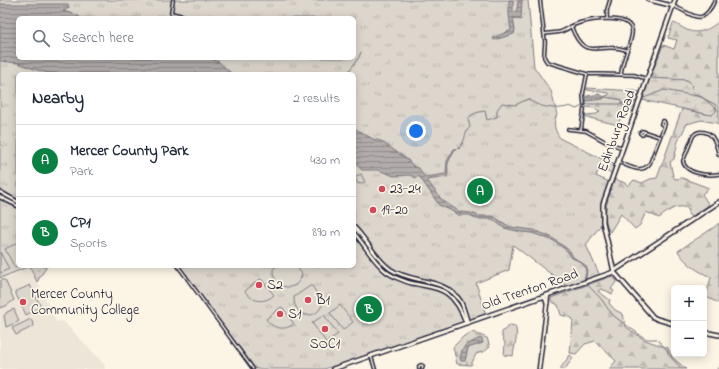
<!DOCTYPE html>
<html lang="en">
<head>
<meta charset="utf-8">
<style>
	:root { --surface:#fff; --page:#f6f6f7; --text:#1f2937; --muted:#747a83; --line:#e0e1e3; --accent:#0b8043 }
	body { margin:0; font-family:"Indie Flower",sans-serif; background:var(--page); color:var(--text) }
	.controls { position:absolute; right:12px; bottom:12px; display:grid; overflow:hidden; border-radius:6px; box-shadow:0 2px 10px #0003 }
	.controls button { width:36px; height:36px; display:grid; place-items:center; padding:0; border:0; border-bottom:1px solid var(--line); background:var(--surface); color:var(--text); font:20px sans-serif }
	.you { position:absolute; left:416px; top:131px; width:14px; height:14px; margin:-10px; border:3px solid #fff; border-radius:50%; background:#1a73e8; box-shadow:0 0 0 6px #1a73e833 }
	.badge { display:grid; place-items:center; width:26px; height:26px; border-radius:50%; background:var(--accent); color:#fff; font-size:13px; font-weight:700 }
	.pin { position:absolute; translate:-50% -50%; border:2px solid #fff; box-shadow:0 1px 4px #0006 }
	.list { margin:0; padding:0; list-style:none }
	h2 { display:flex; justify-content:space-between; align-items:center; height:52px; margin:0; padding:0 16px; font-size:17px }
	h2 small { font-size:13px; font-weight:400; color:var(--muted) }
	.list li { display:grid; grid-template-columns:26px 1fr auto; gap:12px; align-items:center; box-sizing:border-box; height:72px; padding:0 16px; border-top:1px solid var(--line) }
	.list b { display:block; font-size:15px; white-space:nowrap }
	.list p { margin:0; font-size:13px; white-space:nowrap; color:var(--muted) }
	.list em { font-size:13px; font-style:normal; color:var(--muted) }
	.icon { flex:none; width:22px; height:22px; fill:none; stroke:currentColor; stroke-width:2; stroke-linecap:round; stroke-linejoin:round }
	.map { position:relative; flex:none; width:719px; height:369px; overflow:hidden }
	.search { position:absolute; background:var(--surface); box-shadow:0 2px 10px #0003; left:16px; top:16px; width:340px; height:44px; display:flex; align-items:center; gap:10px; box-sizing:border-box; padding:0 14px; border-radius:6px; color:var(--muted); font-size:15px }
	.panel { position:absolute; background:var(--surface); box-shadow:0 2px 10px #0003; left:16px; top:72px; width:340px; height:196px; border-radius:6px }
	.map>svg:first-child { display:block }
	.built { fill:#ece5d8 }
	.grass { fill:url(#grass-dots); stroke:#7f7c84 }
	.forest { fill:url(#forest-firs); stroke:#7f7c84 }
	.wetland { fill:url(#wetland-marsh); stroke:#7f7c84 }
	.park { fill:url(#park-tufts); stroke:#7f7c84; fill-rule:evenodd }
	.pitch { fill:#dcd6cc; stroke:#7f7c84 }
	.water { fill:url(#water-rules); stroke:#78757e }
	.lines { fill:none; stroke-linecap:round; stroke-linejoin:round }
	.stream { stroke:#78757e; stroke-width:1 }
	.minor-casing { stroke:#22223b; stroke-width:4.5 }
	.tertiary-casing { stroke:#22223b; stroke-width:5.5 }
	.secondary-casing { stroke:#22223b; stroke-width:6 }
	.minor { stroke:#fcf5e5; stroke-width:1.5 }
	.tertiary { stroke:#fcf5e5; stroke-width:2.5 }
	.secondary { stroke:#fcf5e5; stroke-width:3 }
	.poi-dot { fill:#d1495b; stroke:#fcf5e5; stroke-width:1.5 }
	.labels { text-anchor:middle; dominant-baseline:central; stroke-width:3.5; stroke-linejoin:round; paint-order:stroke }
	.street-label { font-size:14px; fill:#22223b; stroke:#fcf5e5 }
	.poi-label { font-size:14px; fill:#22223b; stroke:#fcf5e5; text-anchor:start }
</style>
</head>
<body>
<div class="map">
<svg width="719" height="369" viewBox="0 0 719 369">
	<defs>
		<pattern id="grass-dots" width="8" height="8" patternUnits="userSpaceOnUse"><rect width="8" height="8" fill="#dcd6cc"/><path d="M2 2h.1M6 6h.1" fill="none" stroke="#bcb7b0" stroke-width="1.8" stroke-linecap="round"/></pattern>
		<pattern id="forest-firs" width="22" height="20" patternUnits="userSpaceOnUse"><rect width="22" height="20" fill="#dcd6cc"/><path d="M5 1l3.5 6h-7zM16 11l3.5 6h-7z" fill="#bcb7b0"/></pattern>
		<pattern id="wetland-marsh" width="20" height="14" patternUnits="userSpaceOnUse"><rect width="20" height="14" fill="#dcd6cc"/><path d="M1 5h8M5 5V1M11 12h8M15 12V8" fill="none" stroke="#bcb7b0"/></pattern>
		<pattern id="park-tufts" width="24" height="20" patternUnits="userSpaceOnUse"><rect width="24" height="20" fill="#dcd6cc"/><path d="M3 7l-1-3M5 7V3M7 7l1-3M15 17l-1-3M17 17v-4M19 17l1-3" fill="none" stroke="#bcb7b0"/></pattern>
		<pattern id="water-rules" width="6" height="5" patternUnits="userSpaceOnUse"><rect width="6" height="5" fill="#b2adab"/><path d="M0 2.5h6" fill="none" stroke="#908c8c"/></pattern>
	</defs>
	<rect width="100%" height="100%" fill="#fcf5e5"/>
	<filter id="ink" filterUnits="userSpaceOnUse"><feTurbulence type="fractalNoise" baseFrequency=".025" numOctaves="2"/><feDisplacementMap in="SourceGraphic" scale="8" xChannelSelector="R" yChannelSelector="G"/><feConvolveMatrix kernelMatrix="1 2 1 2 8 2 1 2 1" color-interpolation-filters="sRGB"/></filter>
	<g filter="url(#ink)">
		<!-- built -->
		<path class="built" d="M30,266L56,322L63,321L104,364L105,369H0V278Z"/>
		<!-- grass -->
		<path class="grass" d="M30,266H47L37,282Z"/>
		<!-- forest -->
		<path class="forest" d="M719,21V126L717,123L701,120L687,124L678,141L674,159L670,162L673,176L675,179L682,178L709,188L702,194L709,205L691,217L688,214L689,209C676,203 669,211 659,218L646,212L640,225L635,229L621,214L610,232C600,216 609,195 615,179L625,183L628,186L634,180L642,183L650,179L657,178L682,109L711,115L716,105L693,93L691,83L687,80L650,78L663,45L674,49L677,40L668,38L673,23C678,24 682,28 687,30C698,35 711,29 719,21Z
			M605,97L634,102L638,101L635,111H628L622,113L618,125L590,118H585L586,115L597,114L600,111L593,108L586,107V101L604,98Z
			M719,223V303L706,297L711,277C697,271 686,264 678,251L713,228Z
			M612,276L617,281L611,289L614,291L612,294L607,291L600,289L598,291L610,300L609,303L615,310L623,314L626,327L645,340L668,348L672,357L686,369H609L616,361L595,341L585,344L576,354L570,353L573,321L572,318L561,315L558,305L551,301V298Z
			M510,325L515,326C519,335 514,346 513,356L504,355L505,343L502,337V332Z
			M472,332L487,338L490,347L485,351L476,354L471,365L457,364L453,347L464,336Z
			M570,355L573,358L565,369H560Z"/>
		<!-- wetland -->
		<path class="wetland" d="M650,78L687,80L691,83L693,93L716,105C717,110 716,113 711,115L642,100Z
			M587,88L635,91L640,92L638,101L634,102L632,105L625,106L622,104L620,99L605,97V96L609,95V93L587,90Z"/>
		<!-- park -->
		<path class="park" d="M0,0H528L534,67L551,91L557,115C552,123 555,132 561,139L615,165L612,174L599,168L596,176L609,182C604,199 600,204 603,222L586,245L600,276L568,287L513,245L509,270L476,283L486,315L392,348L324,369H256L179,266H354V74H18V266H30L0,278ZM18,18H354V58H18Z"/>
		<!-- pitch -->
		<path class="pitch" d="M361,174L365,182L358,184L355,177Z
			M17,243L18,246V266L15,268L5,249Z
			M0,252L9,269L0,273Z
			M277,266H296L302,274C298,294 272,290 273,269Z
			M260,279L262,280L274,295C264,304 252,302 245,291Z
			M2,280H5L14,300L6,306L0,308V281Z
			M30,285L41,307L26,315L15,292Z
			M310,286H312L323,302C318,322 293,318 294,297Z
			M355 309a14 14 0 1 1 28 0a14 14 0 1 1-28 0Z
			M340,305L353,322L343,330L330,313Z
			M281,307L283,308L294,324C284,331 273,329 266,319Z
			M14,309L19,321L18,322L6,327L4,316L7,312Z
			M324,315L338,334L326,342L312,323Z
			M31,319L34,326L16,335L12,328Z"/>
		<!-- water -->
		<path class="water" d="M509,0H513V12L515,13L517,9L518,1L522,0L521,20L513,18L515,30L514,34L494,40L493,38L511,30L509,15Z
			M0,4H68L69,8L63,11L77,15L81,18H18V58H209L219,62L231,73L236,74H52L37,70L18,63L0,61Z
			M599,94L605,97L603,99L586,101L587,96Z
			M354,128L373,139L381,141L408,160L413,166L419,168L423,175L426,177L446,174L447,161L454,149L460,148L455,149C453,154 450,158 448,163C447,168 449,172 447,177L427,180L442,200L460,212L471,213L480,216H493L510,227L534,230L551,237L570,251L573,257L585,265L587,268L586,279L584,280L586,272L585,267L579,261L572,258L567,251L554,241L532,233L521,232L504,228L492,219H476L470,215H458L450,210L439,205L419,176L416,178L410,175L394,176L378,170H362C358,168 358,163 354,160Z
			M480,338L482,339L483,343L468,348L465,361H461L460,358L462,350L466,345Z"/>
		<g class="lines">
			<!-- stream -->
			<path class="stream" d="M347,74L359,57L361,52
				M459,148C467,140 463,134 470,127L468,119C472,113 479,112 485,111L487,120L497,117V110L502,103L515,105L528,99C537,107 558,111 570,106L576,109L588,104H621L638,96L644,98L664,90L702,97L719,111
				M586,283L602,300L608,309L615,317L643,337L647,339H657L667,350L669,355L682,369
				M717,369L719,366"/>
			<defs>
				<path id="minor" d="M173,0L171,13L193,18
					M540,0L545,42L544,57L547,62L587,74L634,75L647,79
					M673,6C694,14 702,29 715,0
					M607,19V10L610,0
					M571,26C585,64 599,41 626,50
					M544,34C549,33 555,33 560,32C567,30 572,25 579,23C590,20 630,13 632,31C633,41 621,60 621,75
					M584,104L583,94L587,74
					M568,129L586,131L606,142L623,148
					M581,130L584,109
					M645,132L642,135L640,133L642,131L660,137
					M719,155C716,146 715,134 704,132C699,131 696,132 693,136L683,161C685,174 708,176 719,174
					M618,162C629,166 642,175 650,163L665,124L664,121H662L661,124L664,126
					M178,266L253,369
					M371,356L375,369
					M419,369V366L421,365L423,366L422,369"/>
				<path id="tertiary" d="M649,0L673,6
					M0,192L18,202
					M0,197L18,206
					M354,227C367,240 375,258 390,269C412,284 446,277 461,302C464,309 466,316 468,323
					M354,233C366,246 373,262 388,273C423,296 448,272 466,323
					M539,369L548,295"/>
				<path id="secondary" d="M614,272L603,222V204L675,0
					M614,272L653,317L657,319L674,324
					M542,297L545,298L547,303
					M704,332L719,335
					M333,369L611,273L719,202"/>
			</defs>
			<!-- minor casing -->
			<use href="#minor" class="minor-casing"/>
			<!-- tertiary casing -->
			<use href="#tertiary" class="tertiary-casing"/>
			<!-- secondary casing -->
			<use href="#secondary" class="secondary-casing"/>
			<!-- minor -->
			<use href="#minor" class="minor"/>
			<!-- tertiary -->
			<use href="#tertiary" class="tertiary"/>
			<!-- secondary -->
			<use href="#secondary" class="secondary"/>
		</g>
	</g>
	<!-- markers -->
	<g class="poi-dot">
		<circle cx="382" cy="189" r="4"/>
		<circle cx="373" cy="210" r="4"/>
		<circle cx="259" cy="285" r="4"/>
		<circle cx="308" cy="300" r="4"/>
		<circle cx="23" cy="302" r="4"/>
		<circle cx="280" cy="314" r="4"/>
		<circle cx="325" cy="329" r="4"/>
	</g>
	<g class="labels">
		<!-- street labels -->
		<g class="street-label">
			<text transform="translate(617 131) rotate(-70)">Edinburg Road</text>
			<text transform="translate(530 290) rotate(-19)">Old Trenton Road</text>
		</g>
		<!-- poi labels -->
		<g class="poi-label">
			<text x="390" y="189">23-24</text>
			<text x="381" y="210">19-20</text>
			<text x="267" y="285">S2</text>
			<text x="31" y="294">Mercer County<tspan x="31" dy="16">Community College</tspan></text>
			<text x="316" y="300">B1</text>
			<text x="288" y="314">S1</text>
			<text x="325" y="344" text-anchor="middle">SOC1</text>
		</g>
	</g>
</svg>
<div class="controls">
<button>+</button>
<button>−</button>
</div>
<div class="you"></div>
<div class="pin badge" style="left:480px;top:191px">A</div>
<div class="pin badge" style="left:369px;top:309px">B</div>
<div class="search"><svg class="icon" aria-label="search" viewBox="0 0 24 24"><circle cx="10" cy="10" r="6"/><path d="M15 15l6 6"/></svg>Search here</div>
<section class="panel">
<h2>Nearby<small>2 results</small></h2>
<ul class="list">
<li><span class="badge">A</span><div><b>Mercer County Park</b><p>Park</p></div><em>430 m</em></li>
<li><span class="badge">B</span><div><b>CP1</b><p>Sports</p></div><em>890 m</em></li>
</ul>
</section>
</div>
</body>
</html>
